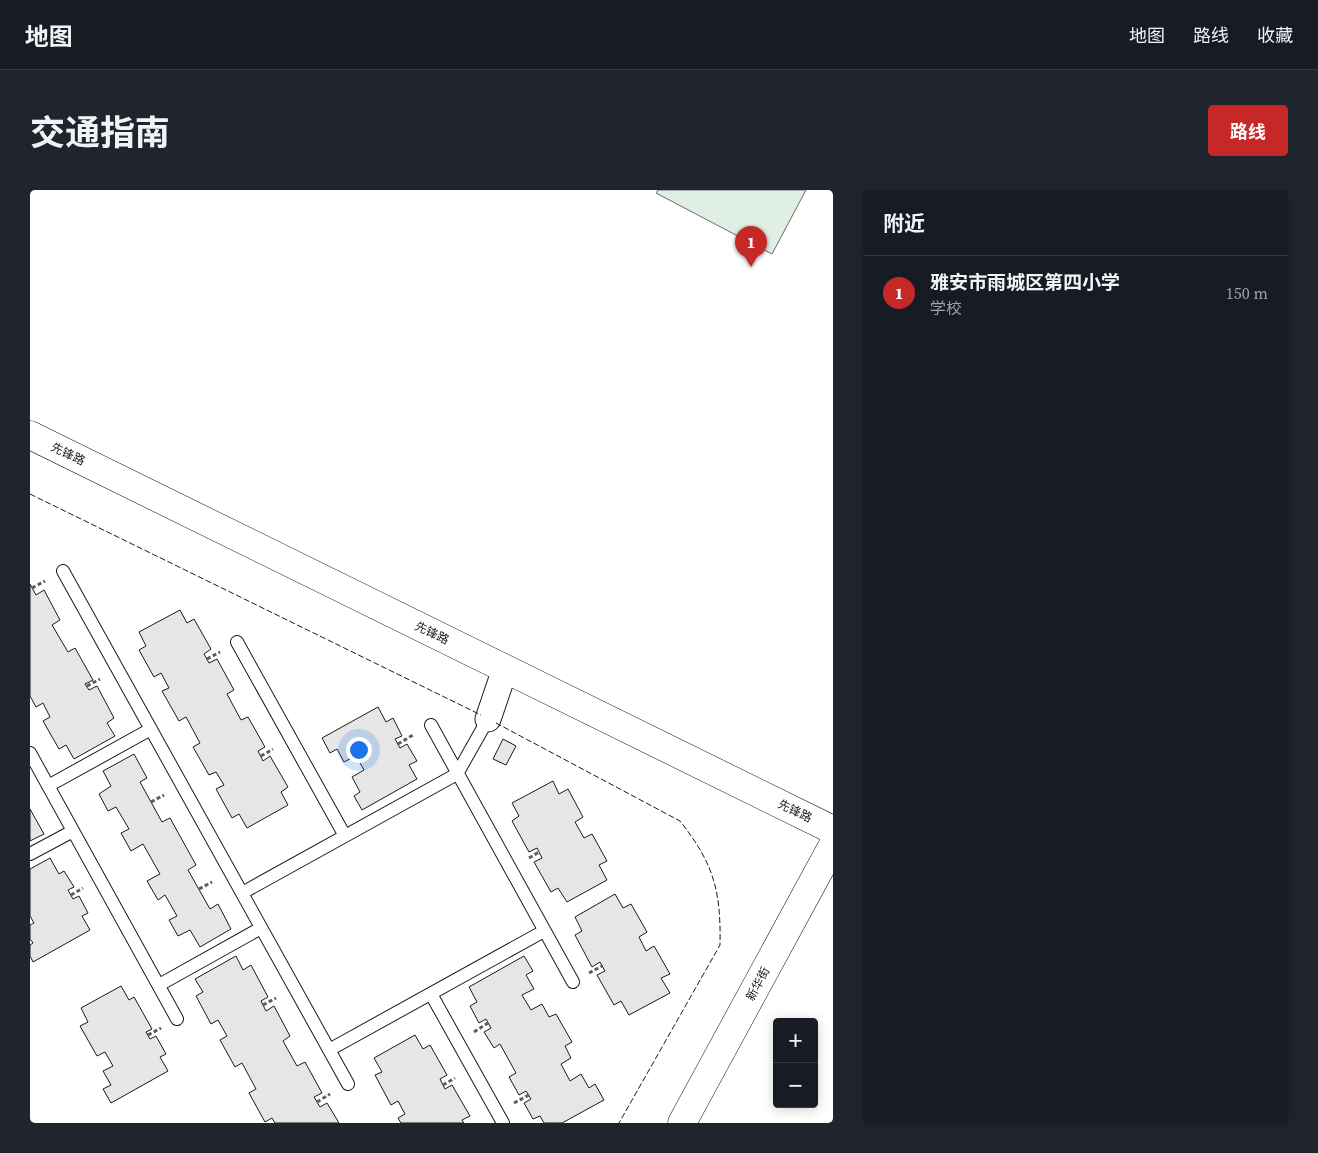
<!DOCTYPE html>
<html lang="zh">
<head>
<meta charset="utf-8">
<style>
	:root { --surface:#171b24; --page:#20242c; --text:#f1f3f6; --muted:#9ea1a6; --line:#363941; --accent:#c62828 }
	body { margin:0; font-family:"Source Serif 4","Noto Sans SC",serif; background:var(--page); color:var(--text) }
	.controls { position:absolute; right:15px; bottom:15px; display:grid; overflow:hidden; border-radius:5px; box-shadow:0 2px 12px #0003 }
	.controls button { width:45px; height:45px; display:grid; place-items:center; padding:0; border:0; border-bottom:1px solid var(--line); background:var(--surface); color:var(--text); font:25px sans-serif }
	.you { position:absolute; left:328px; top:559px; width:18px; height:18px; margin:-12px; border:4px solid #fff; border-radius:50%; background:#1a73e8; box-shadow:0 0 0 8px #1a73e833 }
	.badge { display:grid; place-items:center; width:32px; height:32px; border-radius:50%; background:var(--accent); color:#fff; font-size:16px; font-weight:700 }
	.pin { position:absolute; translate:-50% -41px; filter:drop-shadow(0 1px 2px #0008) }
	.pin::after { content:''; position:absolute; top:26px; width:18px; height:15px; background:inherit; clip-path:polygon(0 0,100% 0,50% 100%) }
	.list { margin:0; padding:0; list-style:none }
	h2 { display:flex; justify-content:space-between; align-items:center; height:65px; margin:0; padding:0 20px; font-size:21px }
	h2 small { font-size:16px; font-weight:400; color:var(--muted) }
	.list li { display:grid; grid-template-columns:32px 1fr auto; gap:15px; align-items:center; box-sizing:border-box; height:75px; padding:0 20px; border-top:1px solid var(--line) }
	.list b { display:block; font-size:19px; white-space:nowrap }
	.list p { margin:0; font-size:16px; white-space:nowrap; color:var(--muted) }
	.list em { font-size:16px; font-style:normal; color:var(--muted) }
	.map { position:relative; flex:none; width:803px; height:933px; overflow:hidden; border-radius:5px }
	header { display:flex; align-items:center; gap:30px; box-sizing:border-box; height:70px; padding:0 25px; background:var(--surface); border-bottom:1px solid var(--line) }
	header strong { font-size:24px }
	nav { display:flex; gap:28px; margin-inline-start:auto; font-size:18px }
	.intro { display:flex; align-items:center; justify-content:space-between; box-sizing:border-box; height:120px; padding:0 30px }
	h1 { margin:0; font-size:35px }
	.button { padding:12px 22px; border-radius:5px; background:var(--accent); color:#fff; font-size:18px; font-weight:700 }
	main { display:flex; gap:30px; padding:0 30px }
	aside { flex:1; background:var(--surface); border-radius:5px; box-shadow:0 2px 12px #0003 }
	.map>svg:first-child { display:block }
	.green { fill:#e0efe3; stroke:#6a6a6a }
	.building { fill:#e6e6e6; stroke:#1a1a1a }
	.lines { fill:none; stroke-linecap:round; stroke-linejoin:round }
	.service-casing { stroke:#1a1a1a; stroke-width:14 }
	.minor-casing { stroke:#1a1a1a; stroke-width:27 }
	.tertiary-casing { stroke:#1a1a1a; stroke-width:29 }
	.path { stroke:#5f5f5f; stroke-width:3; stroke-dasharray:4 2.5; stroke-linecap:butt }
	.service { stroke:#fff; stroke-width:12 }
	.minor { stroke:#fff; stroke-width:25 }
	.tertiary { stroke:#fff; stroke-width:28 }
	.fence { stroke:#1a1a1a; stroke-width:1; stroke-dasharray:6 2.5; stroke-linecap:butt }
	.labels { text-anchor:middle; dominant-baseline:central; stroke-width:4; stroke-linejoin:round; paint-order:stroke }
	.street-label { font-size:12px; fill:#1a1a1a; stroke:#fff }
</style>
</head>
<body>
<header>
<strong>地图</strong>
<nav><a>地图</a><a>路线</a><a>收藏</a></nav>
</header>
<div class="intro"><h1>交通指南</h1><a class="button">路线</a></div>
<main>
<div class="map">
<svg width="803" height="933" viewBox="0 0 803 933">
	<rect width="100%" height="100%" fill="#fff"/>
	<!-- green -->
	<path class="green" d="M628,0H776L742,64L626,3Z"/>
	<!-- building -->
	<path class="building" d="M0,394L6,405L14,400L30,430L22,435L38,462L45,458L63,490L55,494L59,500L67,496L84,528L77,533L85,546L44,569L36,555L29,559L13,531L20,527L13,513L6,517L0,506Z
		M150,420L157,433L164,429L181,459L174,464L179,473L187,469L204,500L197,504L211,530L218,527L235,557L228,561L233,571L240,566L258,597L251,602L258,615L217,638L209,624L202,628L186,599L194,595L186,582L179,585L163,557L170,553L156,527L149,531L132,501L139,498L131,483L124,487L109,460L116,456L109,442Z
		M348,517L356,532L363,528L372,546L365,549L370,558L377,554L387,571L379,575L387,589L332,620L324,606L330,602L322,587L334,580L326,566L314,572L307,559L300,563L292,548Z
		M473,549L486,556L476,575L463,569Z
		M104,564L117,588L110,592L132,632L140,628L166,675L158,680L180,719L188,714L201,739L170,757L160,740L148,746L139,730L147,726L135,705L128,710L117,691L130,684L113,654L101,661L91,643L99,639L86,617L78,621L69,604L81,596L73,581Z
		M523,591L529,604L538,599L553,627L545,632L554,648L562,644L577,671L569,675L577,690L537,712L528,698L521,702L504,672L512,668L507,658L499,662L482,631L489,626L482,613Z
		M0,619L14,644L0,651Z
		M20,668L29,684L34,681L44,697L38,700L43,709L49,706L58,723L52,726L60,740L3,772L0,766V755L3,753L0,749V735L4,733L0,726V679Z
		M585,704L593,718L601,714L617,742L609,747L616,761L624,756L640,784L631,788L640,803L599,825L591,811L584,815L567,785L575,781L570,772L562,777L545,745L552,741L545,727Z
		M206,766L213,780L221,775L238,807L231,811L236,821L244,816L260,846L253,851L267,876L275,872L292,903L284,907L290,917L297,913L309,933H245L242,928L235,932L219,903L226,899L212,873L205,877L190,850L197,846L188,830L181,834L166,806L173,802L165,789Z
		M494,766L503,781L496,785L504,799L492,805L501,820L512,814L519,827L526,824L542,852L535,856L541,868L531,874L540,891L551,884L559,898L565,894L574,910L532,933H514L510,926L503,929L494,913L501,909L496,901L489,905L479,887L486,883L470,854L464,858L454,842L461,838L456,829L449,833L440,816L447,812L439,797Z
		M91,796L99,810L104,807L122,839L116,842L120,849L126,846L136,864L130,867L138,881L81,913L73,899L81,895L73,881L83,876L75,862L67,866L50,836L58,832L51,818Z
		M385,845L393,859L400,855L417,885L410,889L415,899L422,895L440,926L432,930L434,933H371L368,928L375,924L368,911L361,915L345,885L352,882L344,868Z"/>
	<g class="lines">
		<defs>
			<path id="service" d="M33,381L318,894
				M207,452L315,646
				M401,535L543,792
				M0,563L147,829
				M18,596L121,539
				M0,664L43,641
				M212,703L427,584L458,529
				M129,795L231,738
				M401,804L473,933
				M299,860L514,741"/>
			<path id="minor" d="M458,529L475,479"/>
			<path id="tertiary" d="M0,245L803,640
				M652,933L803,655"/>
		</defs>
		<!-- service casing -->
		<use href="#service" class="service-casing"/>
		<!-- minor casing -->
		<use href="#minor" class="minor-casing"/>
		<!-- tertiary casing -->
		<use href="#tertiary" class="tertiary-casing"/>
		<!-- path -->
		<path class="path" d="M2,398L15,391
			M177,469L190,462
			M57,496L70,489
			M368,554L383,545
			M231,566L243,559
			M121,612L134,605
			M499,668L509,662
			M169,699L182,692
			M41,705L53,698
			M559,783L572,776
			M233,815L246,808
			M444,842L458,833
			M118,845L131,838
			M413,895L425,888
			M287,912L300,904
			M484,913L499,905"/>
		<!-- service -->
		<use href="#service" class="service"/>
		<!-- minor -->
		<use href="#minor" class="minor"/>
		<!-- tertiary -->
		<use href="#tertiary" class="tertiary"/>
		<!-- fence -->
		<path class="fence" d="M0,304L451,525
			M466,533L650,631C684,674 691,701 690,755L589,933"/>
	</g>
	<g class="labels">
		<!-- street labels -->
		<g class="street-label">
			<text transform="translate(38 264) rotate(26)">先锋路</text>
			<text transform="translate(402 443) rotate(26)">先锋路</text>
			<text transform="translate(765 621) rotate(26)">先锋路</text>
			<text transform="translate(728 794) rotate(-62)">新华街</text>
		</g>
	</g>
</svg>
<div class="controls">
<button>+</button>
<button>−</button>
</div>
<div class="you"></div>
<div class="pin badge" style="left:721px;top:77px">1</div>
</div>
<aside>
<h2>附近<small></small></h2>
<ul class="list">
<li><span class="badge">1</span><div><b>雅安市雨城区第四小学</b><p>学校</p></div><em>150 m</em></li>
</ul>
</aside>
</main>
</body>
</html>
